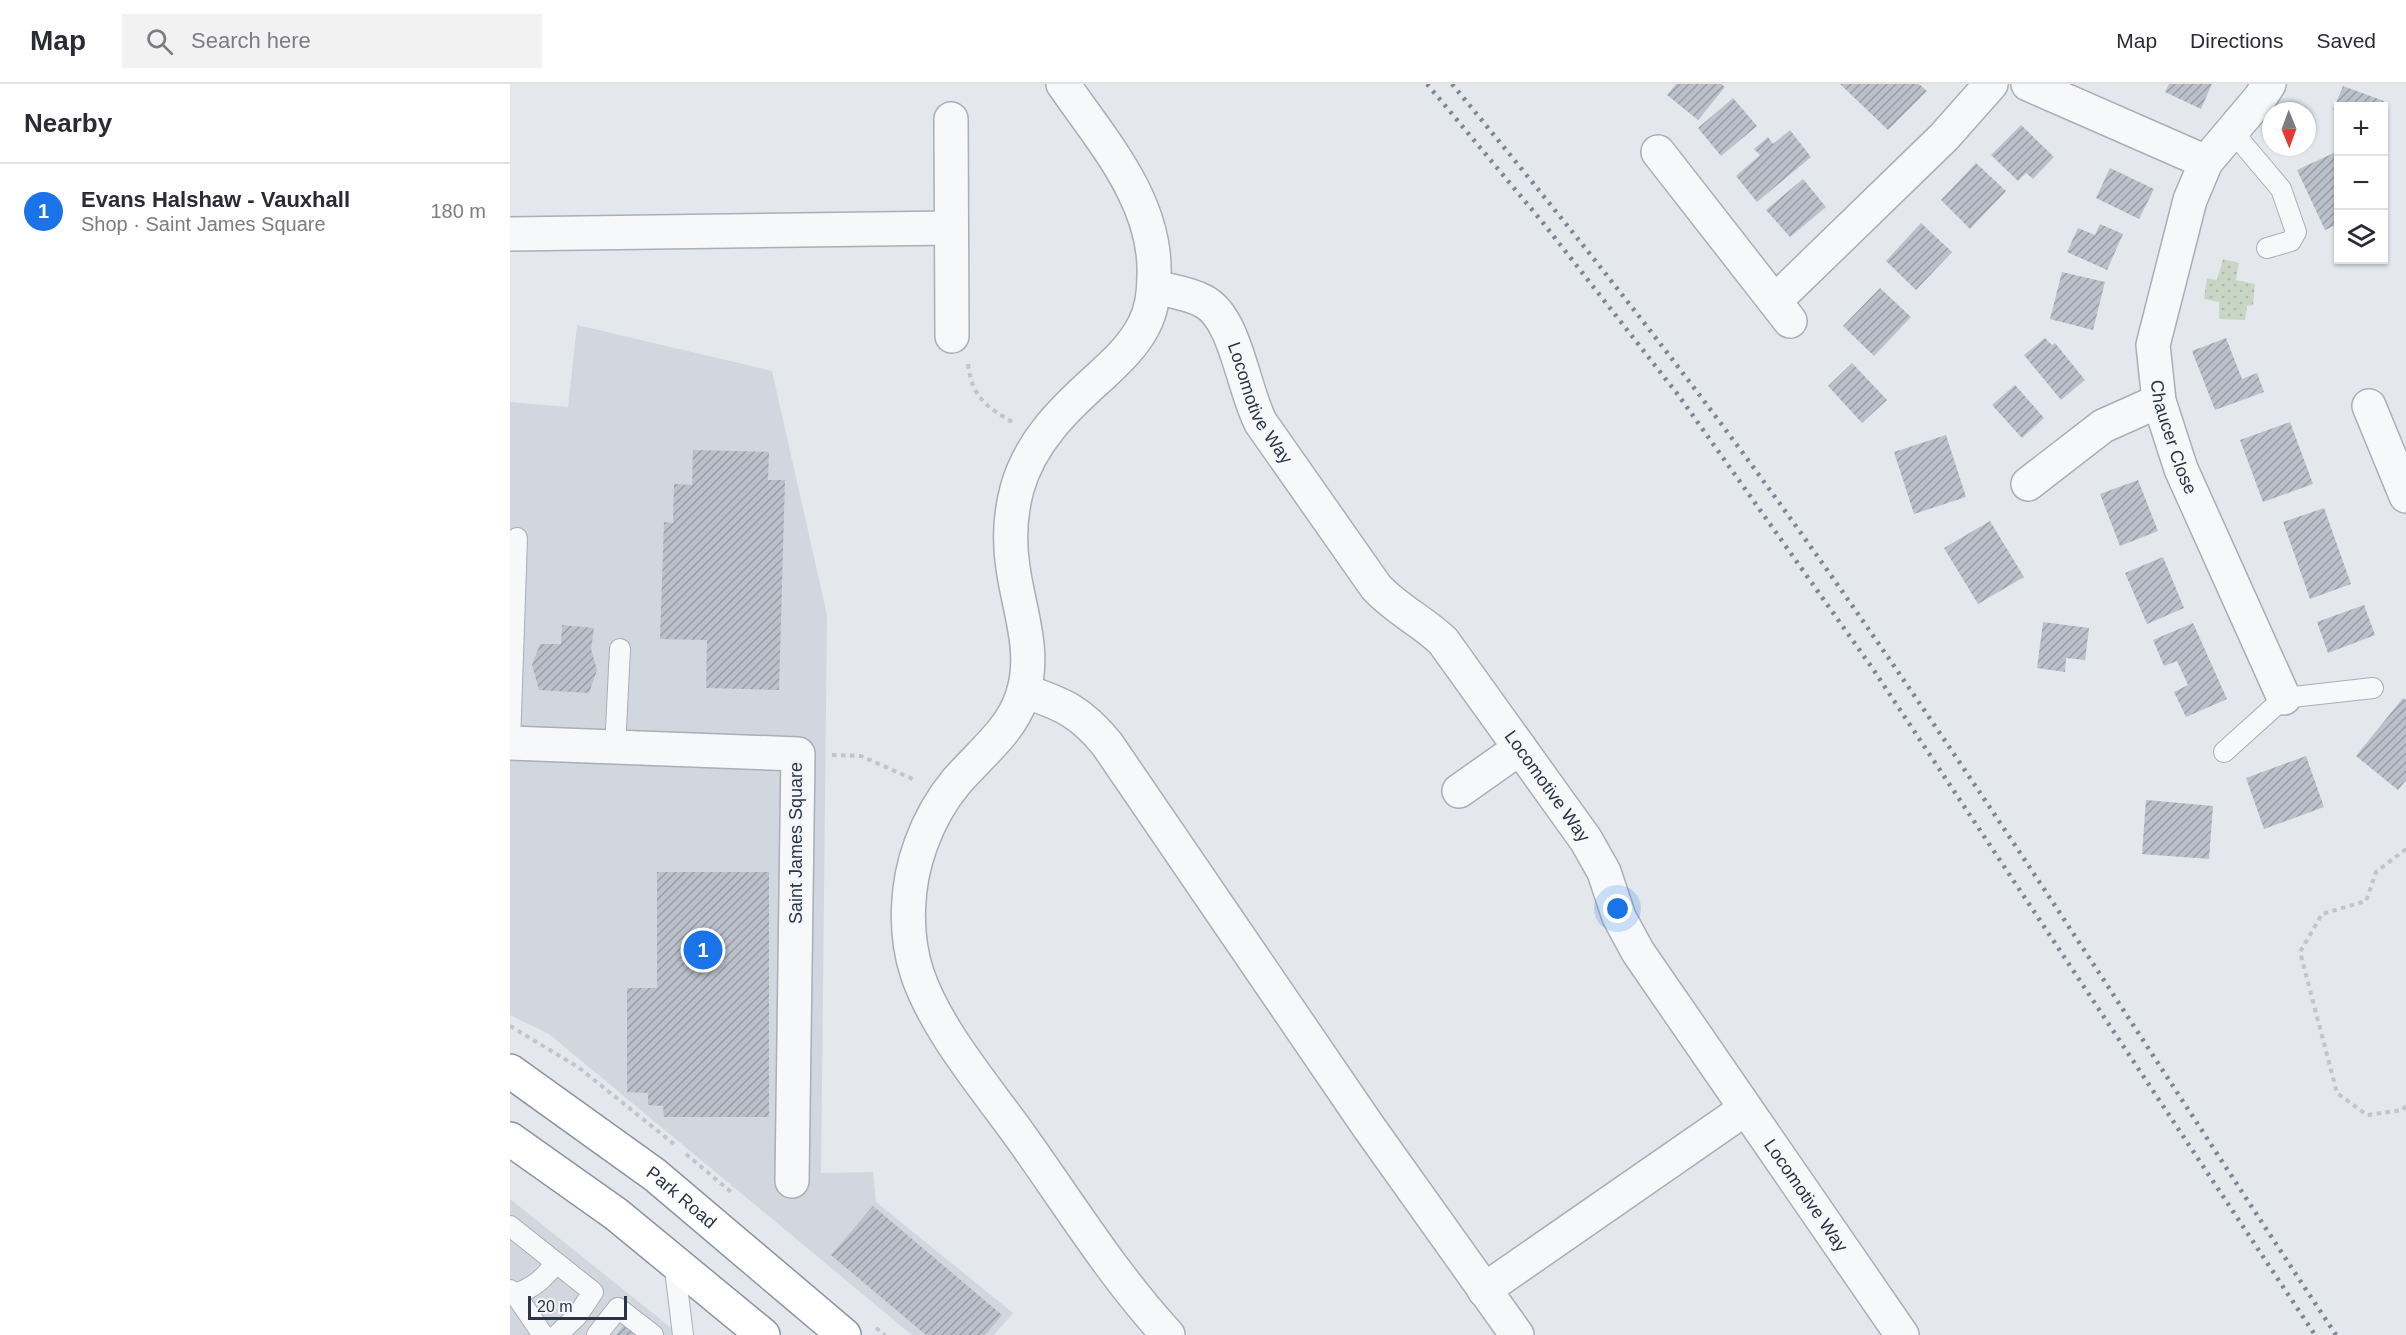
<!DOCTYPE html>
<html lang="en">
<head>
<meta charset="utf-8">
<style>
	:root { --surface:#fff; --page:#f2f2f3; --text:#2b2b33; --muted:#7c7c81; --line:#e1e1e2; --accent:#1a73e8 }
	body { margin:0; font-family:Arial,sans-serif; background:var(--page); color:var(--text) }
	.controls { position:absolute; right:18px; top:18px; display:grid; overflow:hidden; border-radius:0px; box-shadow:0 2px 4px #0004 }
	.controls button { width:54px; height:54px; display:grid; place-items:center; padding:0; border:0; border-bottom:2px solid var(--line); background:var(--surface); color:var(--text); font:30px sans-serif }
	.compass { position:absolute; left:1752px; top:18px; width:54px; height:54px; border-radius:50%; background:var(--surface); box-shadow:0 2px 4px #0004; rotate:179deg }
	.scale { position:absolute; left:18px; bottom:15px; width:99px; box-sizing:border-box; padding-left:6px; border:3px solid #2b3445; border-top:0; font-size:16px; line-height:21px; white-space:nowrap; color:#2b3445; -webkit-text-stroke:4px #f4f6f9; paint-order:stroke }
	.you { position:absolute; left:1108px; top:825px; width:21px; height:21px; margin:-15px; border:4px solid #fff; border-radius:50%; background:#1a73e8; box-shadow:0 0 0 9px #1a73e833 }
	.badge { display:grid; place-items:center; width:39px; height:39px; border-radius:50%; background:var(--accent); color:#fff; font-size:20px; font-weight:700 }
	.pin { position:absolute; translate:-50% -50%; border:3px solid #fff; box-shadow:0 2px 6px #0006 }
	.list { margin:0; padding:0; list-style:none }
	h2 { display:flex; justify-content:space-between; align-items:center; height:78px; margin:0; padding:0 24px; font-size:26px }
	h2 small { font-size:20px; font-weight:400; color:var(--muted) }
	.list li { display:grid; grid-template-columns:39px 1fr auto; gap:18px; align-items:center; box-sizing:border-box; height:96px; padding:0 24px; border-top:2px solid var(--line) }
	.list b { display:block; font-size:22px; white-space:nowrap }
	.list p { margin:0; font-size:20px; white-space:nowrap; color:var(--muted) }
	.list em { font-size:20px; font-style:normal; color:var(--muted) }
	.icon { flex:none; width:33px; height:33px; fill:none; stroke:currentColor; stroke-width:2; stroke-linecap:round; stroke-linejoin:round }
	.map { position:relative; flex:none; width:1896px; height:1251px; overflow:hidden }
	header { display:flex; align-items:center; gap:36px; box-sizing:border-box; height:84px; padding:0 30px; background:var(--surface); border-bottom:2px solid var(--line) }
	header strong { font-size:28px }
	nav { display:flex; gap:33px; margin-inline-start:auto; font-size:21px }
	.search { width:420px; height:54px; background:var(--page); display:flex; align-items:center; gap:15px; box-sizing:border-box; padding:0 21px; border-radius:0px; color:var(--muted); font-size:22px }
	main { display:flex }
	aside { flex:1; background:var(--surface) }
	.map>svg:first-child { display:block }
	.built { fill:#d2d6de }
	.park { fill:url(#park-dots) }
	.building { fill:url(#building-hatch) }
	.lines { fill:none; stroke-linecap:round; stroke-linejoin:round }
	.lane-casing { stroke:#a9aeb7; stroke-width:22 }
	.street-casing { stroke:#a9aeb7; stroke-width:36 }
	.highway-casing { stroke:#8b94a3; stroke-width:36 }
	.path { stroke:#c2c5cb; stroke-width:4; stroke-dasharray:4.5 4.5; stroke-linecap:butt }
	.lane { stroke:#f7f8fa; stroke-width:20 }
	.street { stroke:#f7f8fa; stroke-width:33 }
	.highway { stroke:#fff; stroke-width:33 }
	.rail { stroke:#7d8696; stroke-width:4.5; stroke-dasharray:3 6; stroke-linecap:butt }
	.labels { text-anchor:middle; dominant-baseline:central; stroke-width:6; stroke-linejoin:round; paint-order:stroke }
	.street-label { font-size:18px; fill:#2b3445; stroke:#f4f6f9 }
</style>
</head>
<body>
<header>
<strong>Map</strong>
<div class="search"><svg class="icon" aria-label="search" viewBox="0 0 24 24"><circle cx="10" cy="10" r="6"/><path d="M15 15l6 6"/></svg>Search here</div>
<nav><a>Map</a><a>Directions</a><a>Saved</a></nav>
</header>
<main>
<aside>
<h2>Nearby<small></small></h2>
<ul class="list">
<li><span class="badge">1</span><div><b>Evans Halshaw - Vauxhall</b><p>Shop · Saint James Square</p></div><em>180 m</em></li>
</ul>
</aside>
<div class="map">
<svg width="1896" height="1251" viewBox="0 0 1896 1251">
	<defs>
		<pattern id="park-dots" width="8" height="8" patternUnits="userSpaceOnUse" patternTransform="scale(1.5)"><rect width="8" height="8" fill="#c9d6c5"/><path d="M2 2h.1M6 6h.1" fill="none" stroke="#adb8ab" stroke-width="1.8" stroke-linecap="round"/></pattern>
		<pattern id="building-hatch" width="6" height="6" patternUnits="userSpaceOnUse" patternTransform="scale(1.5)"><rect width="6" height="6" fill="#bbc0ca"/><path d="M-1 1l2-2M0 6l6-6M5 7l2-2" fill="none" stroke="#989da6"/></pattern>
	</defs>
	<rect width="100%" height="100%" fill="#e4e7ec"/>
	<!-- built -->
	<path class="built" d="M67,241L262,287L317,531L311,1089L363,1088L366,1118L503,1229L484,1251H402L39,950L0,931V318L58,323Z
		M0,1115L170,1251H0Z"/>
	<!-- park -->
	<path class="park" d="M1713,175L1729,179L1726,196L1745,200L1743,221L1737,222L1735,236L1709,235V218L1694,215L1697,194L1707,196Z"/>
	<!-- building -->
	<path class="building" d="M1166,0H1211L1215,3L1188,36L1157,11Z
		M1330,0H1409L1417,7L1378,46Z
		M1659,0H1702L1691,25L1655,8Z
		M1833,2L1874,17L1872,22H1828V28L1823,26Z
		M1223,14L1247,42L1211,72L1188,44Z
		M1511,41L1544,73L1523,95L1516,89L1508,97L1481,71Z
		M1280,46L1301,73L1247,118L1226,92L1250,71L1244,65L1258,53L1263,60Z
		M1828,67V140L1815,146L1787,86Z
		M1466,79L1496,107L1460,145L1431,116Z
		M1600,84L1644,105L1629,135L1586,114Z
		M1293,95L1316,123L1280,153L1256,126Z
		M1411,139L1442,168L1406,206L1376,177Z
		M1590,140L1613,150L1597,186L1557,168L1568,144L1585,151Z
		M1552,188L1595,198L1583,246L1540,235Z
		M1370,204L1401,233L1364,272L1333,242Z
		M1535,254L1542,261L1545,259L1575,296L1551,316L1514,271Z
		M1716,254L1732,295L1747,289L1754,308L1705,326L1682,267Z
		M1342,279L1377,316L1352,339L1318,302Z
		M1505,301L1534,334L1512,354L1482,321Z
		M1780,338L1803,400L1753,418L1730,356Z
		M1436,351L1456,413L1404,430L1384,368Z
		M183,366L259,368L258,396H275L269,606L196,604L197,556L150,555L154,438L163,439L164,400L182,401Z
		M1628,396L1648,447L1610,462L1590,410Z
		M1814,424L1841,500L1800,515L1773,438Z
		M1480,437L1514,493L1468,520L1434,464Z
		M1653,473L1674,524L1637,540L1615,489Z
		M1854,521L1865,551L1818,569L1807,538Z
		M1533,538L1579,544L1575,576L1556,574L1555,588L1527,584Z
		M1683,539L1717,615L1676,633L1664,608L1678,601L1667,577L1654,582L1643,556Z
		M52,541L84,544L81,565L87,586L79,609L29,606L22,581L30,560H51Z
		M1893,614L1896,616V696L1888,706L1846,672Z
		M1796,672L1814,723L1754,745L1736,694Z
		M1636,716L1703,722L1699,775L1632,770Z
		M147,788H259V1033H154L153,1022L138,1021V1009L117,1008V904H147Z
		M363,1122L492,1231L475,1251H416L321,1171Z
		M114,1241L127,1251H106Z"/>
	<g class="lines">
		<defs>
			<path id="lane" d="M1722,47L1771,105L1786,148L1781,157L1757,164
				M0,659L7,454
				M105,664L110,565
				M1714,668L1774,614L1863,604
				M0,1142L83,1208L67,1232L47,1251
				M164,1177L173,1251
				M0,1206L5,1210C24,1204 34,1194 46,1179
				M5,1210L33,1251
				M87,1251L108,1224L143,1251"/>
			<g id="street">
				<path d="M553,0C593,58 647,118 644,192C644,209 642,226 634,241C624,261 608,276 592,291C556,323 520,357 507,405C500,431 499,458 503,484C509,527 527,569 512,613C501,647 470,670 446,698C431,716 419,738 411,760C396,800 394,849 407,889C426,946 476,1004 511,1053C559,1120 602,1190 658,1251"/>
				<path d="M1518,0L1696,78"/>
				<path id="s1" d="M1759,0L1750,14L1696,78L1680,116L1643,261L1649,317L1671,385L1774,614"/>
				<path d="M441,35L442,252"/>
				<path d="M1148,68L1280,237"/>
				<path d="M0,150L441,144"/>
				<path id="s2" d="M644,203C660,207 678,209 693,217C726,233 733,306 751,339L866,503C886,525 912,537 933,557L1076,756L1094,788L1109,833L1128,868L1392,1251"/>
				<path d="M1265,217L1434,53L1481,0"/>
				<path d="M1859,322L1896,412"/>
				<path d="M1518,400L1593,342L1649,317"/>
				<path d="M514,607C553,620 571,628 597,660L858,1042L1007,1251"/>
				<path d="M0,659L288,670L282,1097"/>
				<path d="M949,707L1010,664"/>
				<path d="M974,1206L1235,1025"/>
			</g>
			<g id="highway">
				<path id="s3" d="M0,987L145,1091L334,1251"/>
				<path d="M0,1055L106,1130L253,1251"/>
			</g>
		</defs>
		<!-- lane casing -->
		<use href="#lane" class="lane-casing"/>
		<!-- street casing -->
		<use href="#street" class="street-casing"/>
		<!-- highway casing -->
		<use href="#highway" class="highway-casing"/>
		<!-- path -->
		<path class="path" d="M458,280C462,314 477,323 504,339
			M322,671L351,672L405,696
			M1896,765L1866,788L1856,817L1812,830L1790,868L1827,1009L1857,1031L1893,1026L1896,1021
			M0,942L68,983L164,1060
			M176,1070L221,1108
			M366,1244L375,1251"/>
		<!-- lane -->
		<use href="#lane" class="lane"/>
		<!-- street -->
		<use href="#street" class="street"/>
		<!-- highway -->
		<use href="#highway" class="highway"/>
		<!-- rail -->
		<path class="rail" d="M917,0L1034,140L1169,312L1363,585L1805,1251
			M942,0C1060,143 1175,287 1283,438C1473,703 1646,979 1826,1251"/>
	</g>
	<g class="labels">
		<!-- street labels -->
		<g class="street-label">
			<text stroke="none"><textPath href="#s2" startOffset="170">Locomotive Way</textPath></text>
			<text stroke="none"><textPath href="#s1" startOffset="386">Chaucer Close</textPath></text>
			<text stroke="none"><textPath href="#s2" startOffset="654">Locomotive Way</textPath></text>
			<text transform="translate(286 759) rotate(-90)">Saint James Square</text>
			<text stroke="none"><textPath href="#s2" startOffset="1140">Locomotive Way</textPath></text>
			<text stroke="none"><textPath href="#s3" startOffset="213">Park Road</textPath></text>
		</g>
	</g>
</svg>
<div class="controls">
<button>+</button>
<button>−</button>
<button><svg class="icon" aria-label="layers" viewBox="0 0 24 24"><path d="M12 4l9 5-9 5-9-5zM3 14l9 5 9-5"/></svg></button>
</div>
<svg class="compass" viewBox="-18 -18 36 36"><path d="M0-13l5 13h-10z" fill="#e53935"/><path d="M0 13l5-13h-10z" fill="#7c7c81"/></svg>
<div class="scale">20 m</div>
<div class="you"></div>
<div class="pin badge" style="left:193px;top:866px">1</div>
</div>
</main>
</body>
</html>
